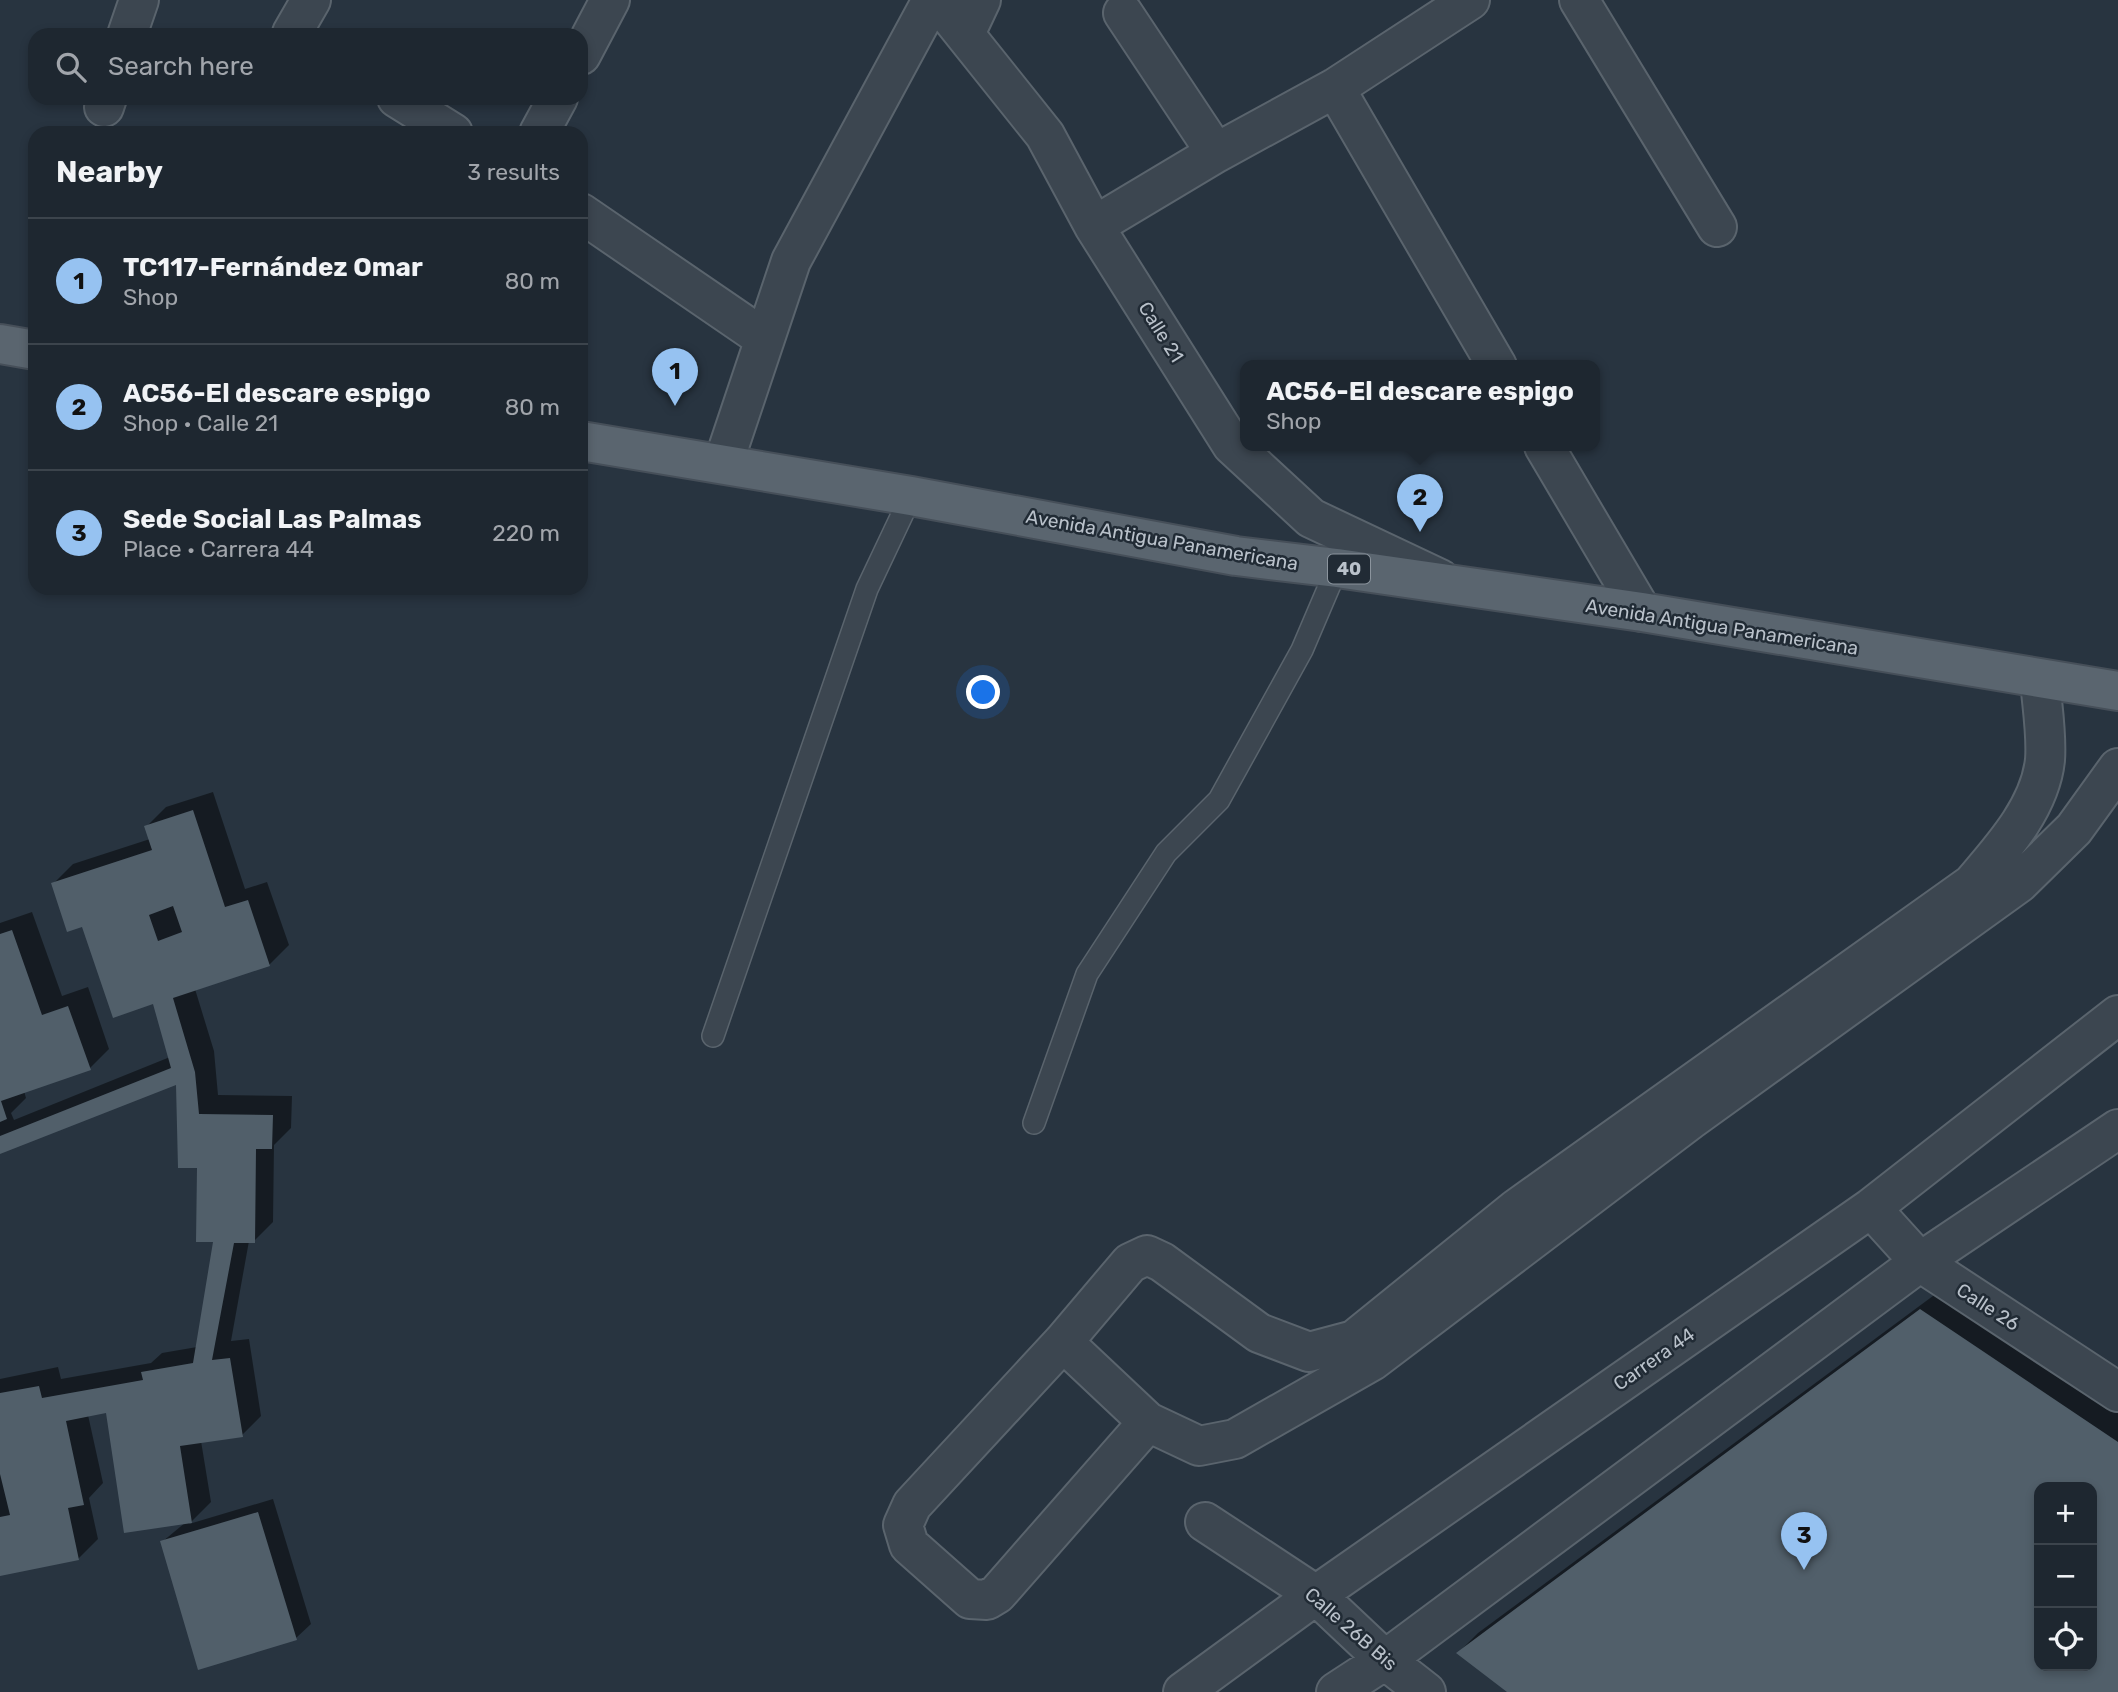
<!DOCTYPE html>
<html lang="en">
<head>
<meta charset="utf-8">
<style>
	:root { --surface:#1e2730; --page:#262f38; --text:#f1f3f6; --muted:#a1a5ab; --line:#3c444c; --accent:#96c2f1 }
	body { margin:0; font-family:Rubik,sans-serif; background:var(--page); color:var(--text) }
	.controls { position:absolute; right:21px; bottom:21px; display:grid; overflow:hidden; border-radius:14px; box-shadow:0 4px 10px #0003 }
	.controls button { width:63px; height:63px; display:grid; place-items:center; padding:0; border:0; border-bottom:2px solid var(--line); background:var(--surface); color:var(--text); font:35px sans-serif }
	.you { position:absolute; left:984px; top:693px; width:24px; height:24px; margin:-18px; border:5px solid #fff; border-radius:50%; background:#1a73e8; box-shadow:0 0 0 10px #1a73e833 }
	.badge { display:grid; place-items:center; width:46px; height:46px; border-radius:50%; background:var(--accent); color:#111; font-size:23px; font-weight:700 }
	.pin { position:absolute; translate:-50% -58px; filter:drop-shadow(0 2px 4px #0008) }
	.pin::after { content:''; position:absolute; top:37px; width:24px; height:21px; background:inherit; clip-path:polygon(0 0,100% 0,50% 100%) }
	.popup { position:absolute; left:1240px; top:360px; width:360px; height:91px; box-sizing:border-box; display:grid; place-content:center; border-radius:14px; background:var(--surface); filter:drop-shadow(0 2px 5px #0005); font-size:23px; white-space:nowrap; color:var(--muted) }
	.popup b { font-size:26px; color:var(--text) }
	.popup::after { content:''; position:absolute; left:50%; top:100%; margin-left:-14px; border:14px solid transparent; border-top-color:var(--surface) }
	.list { margin:0; padding:0; list-style:none }
	h2 { display:flex; justify-content:space-between; align-items:center; height:91px; margin:0; padding:0 28px; font-size:30px }
	h2 small { font-size:23px; font-weight:400; color:var(--muted) }
	.list li { display:grid; grid-template-columns:46px 1fr auto; gap:21px; align-items:center; box-sizing:border-box; height:126px; padding:0 28px; border-top:2px solid var(--line) }
	.list b { display:block; font-size:26px; white-space:nowrap }
	.list p { margin:0; font-size:23px; white-space:nowrap; color:var(--muted) }
	.list em { font-size:23px; font-style:normal; color:var(--muted) }
	.icon { flex:none; width:38px; height:38px; fill:none; stroke:currentColor; stroke-width:2; stroke-linecap:round; stroke-linejoin:round }
	.map { position:relative; flex:none; width:2118px; height:1692px; overflow:hidden }
	.search { position:absolute; background:var(--surface); box-shadow:0 4px 10px #0003; left:28px; top:28px; width:560px; height:77px; display:flex; align-items:center; gap:18px; box-sizing:border-box; padding:0 24px; border-radius:21px; color:var(--muted); font-size:26px }
	.panel { position:absolute; background:var(--surface); box-shadow:0 4px 10px #0003; left:28px; top:126px; width:560px; height:469px; border-radius:21px }
	.map>svg:first-child { display:block }
	.shadow { fill:#0007; fill-rule:evenodd }
	.building { fill:#515f6a; fill-rule:evenodd }
	.lines { fill:none; stroke-linecap:round; stroke-linejoin:round }
	.lane-casing { stroke:#5a646d; stroke-width:24 }
	.street-casing { stroke:#5a646d; stroke-width:42 }
	.primary-casing { stroke:#464f59; stroke-width:42 }
	.lane { stroke:#3c4650; stroke-width:21 }
	.street { stroke:#3c4650; stroke-width:38 }
	.primary { stroke:#5a656f; stroke-width:38 }
	.labels { text-anchor:middle; dominant-baseline:central; stroke-width:5; stroke-linejoin:round; paint-order:stroke }
	.shield { fill:#212b35; stroke:#8b949d; stroke-width:2 }
	.shield-label { font-size:18px; font-weight:bold; fill:#b9c1ca }
	.street-label { font-size:19px; fill:#b9c1ca; stroke:#212b35 }
</style>
</head>
<body>
<div class="map">
<svg width="2118" height="1692" viewBox="0 0 2118 1692">
	<rect width="100%" height="100%" fill="#283440"/>
	<!-- shadow -->
	<path class="shadow" d="M213,792L245,889L267,882L289,945L269,965L195,989L214,1051L218,1095L292,1096L291,1128L274,1145L273,1222L254,1241H249L231,1341L249,1339L261,1416L242,1435L201,1441L211,1502L189,1524L273,1499L311,1624L296,1638L162,1542L186,1522L108,1411L88,1415L103,1483L89,1498L98,1539L78,1559L0,1574V1379L58,1367L61,1379L151,1363L162,1353L197,1347L215,1241L178,1083L0,1152V923L32,912L62,996L88,987L109,1049L90,1068L24,1091L26,1098L11,1113L14,1120L170,1057L155,1002L83,925L53,884L73,864L150,839L146,827L166,807Z
		M1941,1290L2118,1410V1692H1510L1459,1652L1478,1633ZM2039,1487H2092V1666H2039Z"/>
	<!-- building -->
	<path class="building" d="M193,810L225,907L248,900L270,966L173,998L195,1072L199,1114L273,1115L272,1149H256L255,1243H234L212,1360L230,1358L243,1437L180,1446L192,1523L124,1533L106,1413L66,1421L84,1505L68,1508L79,1560L0,1576V1517L10,1515L0,1474V1393L39,1386L42,1398L143,1380L141,1372L193,1363L213,1242H196L197,1168H178L176,1085L0,1154V1136L171,1068L153,1004L113,1018L82,927L67,932L51,883L152,850L144,826ZM173,906L182,932L158,941L149,915Z
		M12,930L42,1015L68,1006L91,1070L1,1101L7,1119L0,1122V934Z
		M1920,1309L2118,1442V1692H1507L1456,1653ZM2039,1487H2092V1666H2039Z
		M258,1512L297,1640L198,1670L160,1541Z"/>
	<g class="lines">
		<defs>
			<path id="lane" d="M713,1036L867,589L911,496
				M1034,1123L1087,974L1166,853L1219,800L1302,650L1337,568"/>
			<path id="street" d="M937,0L1045,135L1094,226L1232,445L1311,518L1440,579
				M1579,0L1717,227
				M1123,13L1216,153
				M965,34L981,0
				M127,35L139,0
				M296,35L292,33L311,0
				M581,55L610,0
				M1335,88L1497,366
				M397,98L453,133
				M104,107L107,98
				M539,133L558,98
				M581,213L765,339
				M1094,226L1216,153L1335,88L1470,0
				M1544,446L1642,612
				M723,464L791,261L932,0
				M1871,1208L1920,1262L2118,1392
				M1063,1342L1148,1422L1199,1446L1235,1439L1372,1361L1690,1120L2019,883L2074,829L2118,768
				M1148,1422L997,1594L987,1600L970,1599L909,1545L903,1525L912,1505L1063,1342L1130,1263L1147,1255L1162,1262L1259,1333L1309,1352L1354,1340L1516,1209L1972,884C2001,850 2040,808 2045,760C2047,734 2042,706 2040,680
				M1205,1522L1316,1595L1385,1660L1426,1692
				M1183,1692L1316,1595L1871,1208L2118,1015
				M1336,1692L1385,1660L1920,1262L2118,1129"/>
			<path id="primary" d="M0,344L35,350
				M581,441L911,496L1236,556L1337,568L1642,612L2118,691"/>
		</defs>
		<!-- lane casing -->
		<use href="#lane" class="lane-casing"/>
		<!-- street casing -->
		<use href="#street" class="street-casing"/>
		<!-- primary casing -->
		<use href="#primary" class="primary-casing"/>
		<!-- lane -->
		<use href="#lane" class="lane"/>
		<!-- street -->
		<use href="#street" class="street"/>
		<!-- primary -->
		<use href="#primary" class="primary"/>
	</g>
	<g class="labels">
		<!-- shield labels -->
		<rect class="shield" x="1328" y="554.5" width="42" height="29" rx="5"/>
		<g class="shield-label">
			<text x="1349" y="569">40</text>
		</g>
		<!-- street labels -->
		<g class="street-label">
			<text transform="translate(1161 332) rotate(58)">Calle 21</text>
			<text transform="translate(1162 540) rotate(10)">Avenida Antigua Panamericana</text>
			<text transform="translate(1722 627) rotate(9)">Avenida Antigua Panamericana</text>
			<text transform="translate(1988 1307) rotate(33)">Calle 26</text>
			<text transform="translate(1654 1359) rotate(-35)">Carrera 44</text>
			<text transform="translate(1351 1629) rotate(41)">Calle 26B Bis</text>
		</g>
	</g>
</svg>
<div class="controls">
<button>+</button>
<button>−</button>
<button><svg class="icon" aria-label="locate" viewBox="0 0 24 24"><circle cx="12" cy="12" r="6"/><path d="M12 2v4M12 18v4M2 12h4M18 12h4"/></svg></button>
</div>
<div class="you"></div>
<div class="pin badge" style="left:675px;top:406px">1</div>
<div class="pin badge" style="left:1420px;top:532px">2</div>
<div class="popup"><b>AC56-El descare espigo</b>Shop</div>
<div class="pin badge" style="left:1804px;top:1570px">3</div>
<div class="search"><svg class="icon" aria-label="search" viewBox="0 0 24 24"><circle cx="10" cy="10" r="6"/><path d="M15 15l6 6"/></svg>Search here</div>
<section class="panel">
<h2>Nearby<small>3 results</small></h2>
<ul class="list">
<li><span class="badge">1</span><div><b>TC117-Fernández Omar</b><p>Shop</p></div><em>80 m</em></li>
<li><span class="badge">2</span><div><b>AC56-El descare espigo</b><p>Shop · Calle 21</p></div><em>80 m</em></li>
<li><span class="badge">3</span><div><b>Sede Social Las Palmas</b><p>Place · Carrera 44</p></div><em>220 m</em></li>
</ul>
</section>
</div>
</body>
</html>
